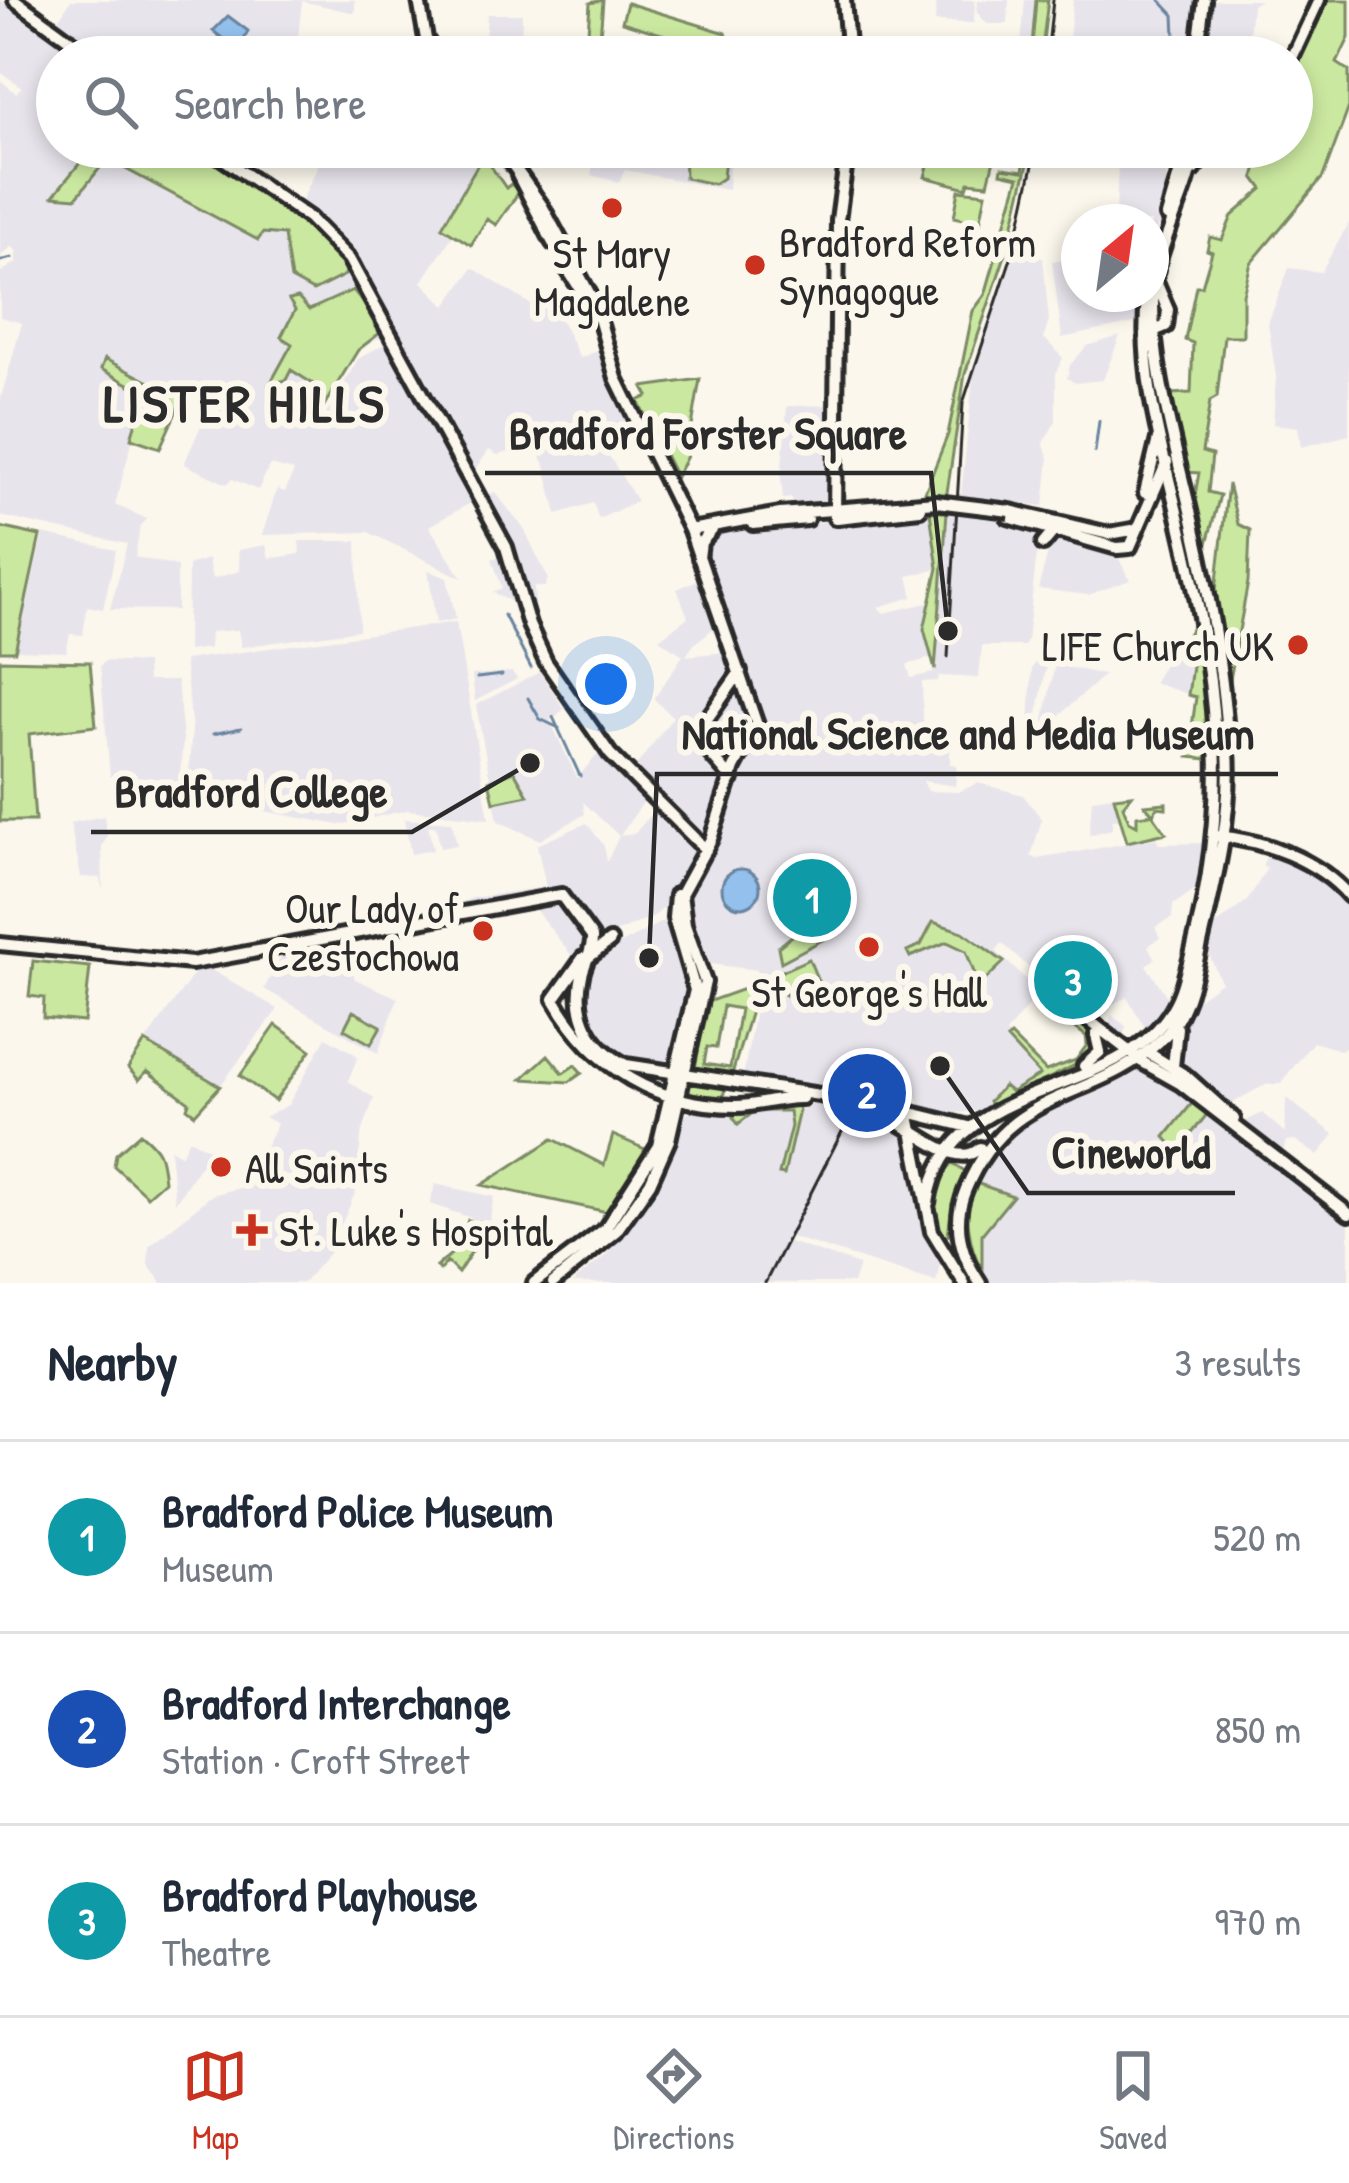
<!DOCTYPE html>
<html lang="en">
<head>
<meta charset="utf-8">
<style>
	:root { --surface:#fff; --page:#f6f6f7; --text:#1f2937; --muted:#747a83; --line:#e0e1e3; --accent:#c8321e }
	body { margin:0; font-family:"Patrick Hand",sans-serif; background:var(--page); color:var(--text) }
	.compass { position:absolute; left:1061px; top:204px; width:108px; height:108px; border-radius:50%; background:var(--surface); box-shadow:0 6px 18px #0003; rotate:29deg }
	.you { position:absolute; left:606px; top:684px; width:42px; height:42px; margin:-30px; border:9px solid #fff; border-radius:50%; background:#1a73e8; box-shadow:0 0 0 18px #1a73e833 }
	.badge { display:grid; place-items:center; width:78px; height:78px; border-radius:50%; background:var(--accent); color:#fff; font-size:39px; font-weight:700 }
	.pin { position:absolute; translate:-50% -50%; border:6px solid #fff; box-shadow:0 3px 12px #0006 }
	.list { margin:0; padding:0; list-style:none }
	h2 { display:flex; justify-content:space-between; align-items:center; height:156px; margin:0; padding:0 48px; font-size:51px }
	h2 small { font-size:39px; font-weight:400; color:var(--muted) }
	.list li { display:grid; grid-template-columns:78px 1fr auto; gap:36px; align-items:center; box-sizing:border-box; height:192px; padding:0 48px; border-top:3px solid var(--line) }
	.list b { display:block; font-size:45px; white-space:nowrap }
	.list p { margin:0; font-size:39px; white-space:nowrap; color:var(--muted) }
	.list em { font-size:39px; font-style:normal; color:var(--muted) }
	.icon { flex:none; width:66px; height:66px; fill:none; stroke:currentColor; stroke-width:2; stroke-linecap:round; stroke-linejoin:round }
	.map { position:relative; flex:none; width:1349px; height:1283px; overflow:hidden }
	.search { position:absolute; background:var(--surface); box-shadow:0 6px 18px #0003; left:36px; right:36px; top:36px; height:132px; display:flex; align-items:center; gap:30px; box-sizing:border-box; padding:0 42px; border-radius:66px; color:var(--muted); font-size:45px }
	.sheet { height:732px; background:var(--surface) }
	nav { display:flex; justify-content:space-around; align-items:center; box-sizing:border-box; height:168px; border-top:3px solid var(--line); background:var(--surface); font-size:33px; color:var(--muted) }
	nav a { display:grid; justify-items:center; gap:6px }
	nav .on { color:var(--accent) }
	.map>svg:first-child { display:block }
	.built { fill:#e8e4ec; fill-rule:evenodd }
	.green { fill:#cbe8a0; stroke:#7b8a66; stroke-width:3; fill-rule:evenodd }
	.water { fill:#93c0ed; stroke:#69849f; stroke-width:3 }
	.lines { fill:none; stroke-linecap:round; stroke-linejoin:round }
	.stream { stroke:#69849f; stroke-width:3 }
	.major-casing { stroke:#2b2b2b; stroke-width:20 }
	.major { stroke:#fbf7ec; stroke-width:10 }
	.rail { stroke:#2b2b2b; stroke-width:3 }
	.major-bridge-casing { stroke:#2b2b2b; stroke-width:20; stroke-linecap:butt }
	.major-bridge { stroke:#fbf7ec; stroke-width:10 }
	.poi-dot { fill:#c8321e; stroke:#fbf7ec; stroke-width:4.5 }
	.labels { text-anchor:middle; dominant-baseline:central; stroke-width:12; stroke-linejoin:round; paint-order:stroke }
	.poi-label { font-size:42px; fill:#2b2b2b; stroke:#fbf7ec; text-anchor:start }
	.district-label { font-size:54px; font-weight:bold; letter-spacing:3px; fill:#2b2b2b; stroke:#fbf7ec }
	.leader { fill:none; stroke:#2b2b2b; stroke-width:4.5 }
	.callout-dot { fill:#2b2b2b; stroke:#fbf7ec; stroke-width:4.5 }
	.callout-label { font-size:45px; text-anchor:middle; font-weight:bold; fill:#2b2b2b; stroke:#fbf7ec; stroke-width:12; stroke-linejoin:round; paint-order:stroke }
</style>
</head>
<body>
<div class="map">
<svg width="1349" height="1283" viewBox="0 0 1349 1283">
	<rect width="100%" height="100%" fill="#fbf7ec"/>
	<filter id="ink" filterUnits="userSpaceOnUse"><feTurbulence type="fractalNoise" baseFrequency=".00833" numOctaves="2"/><feDisplacementMap in="SourceGraphic" scale="24" xChannelSelector="R" yChannelSelector="G"/><feConvolveMatrix kernelMatrix="1 2 1 2 8 2 1 2 1" color-interpolation-filters="sRGB"/></filter>
	<g filter="url(#ink)">
		<!-- built -->
		<path class="built" d="M0,0L86,57H57V147H197L300,218L299,206L327,147H488L442,226L453,235L422,282L446,306L473,268L533,306L548,294L580,358L603,348L640,434L606,451L637,501L599,519L593,503L557,514L544,462L533,447L497,455L489,450L471,476L388,333L358,350L315,422L320,425L358,359L391,340L477,499L495,492L524,529L548,578L545,587H534L535,604L517,605L492,592L502,588L492,559L504,554L476,500L429,526L462,578L368,532L262,535L277,489L285,492L294,471L270,465L258,490L232,479L227,484L184,464L207,412L220,397L189,383L182,399L105,360L102,369L145,393L115,505L147,519L140,526L135,557L177,566V610L110,609L127,544L0,516V401L22,323L0,317V273L17,262V252L12,246L0,257V80L16,93L22,87L0,72Z
			M71,0H355V13L302,1L296,57H100L56,23Z
			M936,0H975L974,23L935,22Z
			M978,0H1009L1008,24H987L977,12Z
			M1025,0H1036L1031,57H1020Z
			M1073,0H1200L1193,57H1067Z
			M1209,0H1260L1252,5L1248,46L1207,40Z
			M487,14H522L521,57H484Z
			M565,147H730L728,190L625,170L619,182L591,175L595,155Z
			M1118,162L1156,165V170L1166,171L1165,204L1151,245V222H1099V213L1116,212Z
			M1349,223V435L1301,447L1298,427L1273,424L1276,377L1268,323L1289,268L1321,272Z
			M1018,245L1043,258L1049,320L1044,338L1063,358L1056,372V421L1043,443L1049,458L1044,506L964,496L962,511L1032,526L1039,535L1027,641L1024,646H982L979,678L939,676L938,681L922,682L924,743L931,724L950,738V764L957,765L955,786L923,781L928,791L958,792L978,783L1023,795L1042,819L1031,856L1037,859L1157,838L1158,844L1206,843L1197,888L1173,905L1172,918L1155,927L1160,938L1148,946L1155,959L1146,965L1172,1004L1149,1034L1127,997L1111,1005L1102,1017L1109,1023L1111,1015L1126,1026L1123,1037L1048,985L1002,943L996,951L1039,992L1006,1033L1051,1077L1037,1085L984,1110L956,1113L921,1107L910,1076L889,1058L892,1068L871,1100L743,1077L759,987L756,970L710,964L684,898L674,897L656,915L604,938L567,899L560,902L585,932L586,947L576,961L526,898L455,912L454,906L472,898L546,887L537,845L587,823L604,846L607,861L619,836L583,802L585,814L540,840L498,821L476,705L540,672L564,709L550,721L577,778L601,751L647,797L620,835L635,833L661,803L633,770L673,717L654,699L683,655L659,639L688,617L677,589L700,579L697,536L930,510L938,569L908,576L913,597L878,607L884,613L931,602L924,629L931,658L907,665L911,678L933,673L948,496H961L974,368ZM715,627L725,652L686,656L693,645Z
			M1079,259V294H1139L1135,323L1062,338L1052,261Z
			M1120,336L1103,380L1075,383L1067,378L1070,365L1087,346Z
			M831,405V496L818,505L793,506L792,498L783,499L781,478L787,406Z
			M43,534L116,550L103,609L87,606L83,635L70,634L66,652L16,650Z
			M1053,534L1115,551L1130,580L1088,595L1038,589Z
			M299,541H357L359,630L241,647L238,630L210,632L209,648L187,651L188,565L208,559L212,579L240,571L238,550L266,545L269,558L281,557L300,554Z
			M428,570L447,578L456,619L436,623Z
			M456,622L489,819L408,810L339,825L194,798L187,789L192,729L184,660Z
			M1175,645L1194,652L1191,695L1153,683Z
			M1038,659L1047,663L1035,726L1029,723L1032,668Z
			M105,661L146,663L147,681H177L183,738L179,791L170,799L129,805L125,775L110,776L100,666Z
			M1055,664L1104,675L1043,730L1042,729Z
			M512,672L517,679L475,701L472,675Z
			M1114,796L1118,819H1112V829L1089,835L1092,799Z
			M104,816L107,838L102,845L103,890L100,878L81,877L70,823Z
			M404,819L452,822L457,845L440,848L436,826H428L433,850L411,854Z
			M1267,856L1320,876L1349,905V1046L1340,1050L1313,1042L1280,1084H1266L1226,1107L1191,1076L1178,1050V1035L1191,1004L1221,982L1204,943L1206,933L1248,900L1267,868L1262,865Z
			M665,920L690,990L675,1059L659,1067L618,1058L589,1031L582,1006L589,961Z
			M345,940L355,979L398,998L378,1053L264,989L283,953Z
			M208,968L278,1009L220,1086L145,1042L196,971Z
			M326,1037L358,1056L348,1081L374,1098L361,1136L358,1171L272,1177L256,1166L277,1124L264,1117L288,1105Z
			M1135,1063L1166,1078L1349,1221V1283H990L973,1255L968,1199L984,1166L1029,1116Z
			M1286,1098L1334,1134L1318,1156L1295,1140L1287,1141L1281,1155L1244,1122L1262,1113L1285,1133Z
			M812,1105L877,1114L907,1129L926,1226L940,1263L936,1282L788,1236L786,1241L859,1265L853,1283H572L606,1255L660,1183L684,1114L713,1109L798,1111Z
			M189,1139L210,1150L175,1203L170,1149L181,1155Z
			M360,1181L330,1252L303,1283H162L148,1265L149,1246L212,1195L247,1186Z
			M435,1184L494,1197L489,1224L430,1204Z"/>
		<!-- green -->
		<path class="green" d="M603,0L599,50L611,57H574V48H587L590,3Z
			M1036,0H1048L1041,57H1031Z
			M1322,0H1349V38L1337,63L1349,71V107L1323,177L1251,263L1243,295V336H1224L1217,397L1210,401L1202,452L1212,455L1208,492L1220,495L1202,562L1192,511L1199,473L1185,472L1169,394L1191,393L1193,343L1185,340L1196,286H1202L1212,252L1207,250L1210,237L1222,240L1232,216L1263,189L1254,177L1258,163L1277,147H1292V64Z
			M627,3L726,33L733,56L622,22Z
			M93,147H197L301,219L347,266L345,275L313,291L291,279L284,235L263,233L258,240L107,159L76,198L53,196Z
			M684,147H726L723,178L714,184L685,178Z
			M912,147H997L988,184L969,182L967,188L925,177L931,155Z
			M1027,147H1032L1009,244L965,374L946,499H932L925,492L948,434L973,311L985,295L1019,177L1001,173L1002,168L1023,171Z
			M483,155L506,188L511,184L519,192L496,225L487,219L471,245L442,227Z
			M959,190L986,193L980,223L954,217Z
			M353,290L385,329L358,350L314,422L276,392L285,390L309,405L318,387L291,370L286,380L270,384L292,344L281,337L295,310L289,300L298,298L309,310Z
			M105,359L182,399L160,448L131,438L145,393L101,369Z
			M700,379L687,456L676,477L638,401L648,396L643,387Z
			M1228,484L1238,524L1250,530L1248,582L1227,696L1216,590Z
			M930,512H947L935,670L924,629L938,568Z
			M0,527L40,536L15,651H0Z
			M1196,620L1206,655L1208,759L1188,757L1196,697L1188,695L1194,652L1180,649Z
			M0,660L90,662L96,726L29,734L35,821H0Z
			M514,771L528,795L494,802L489,781Z
			M1132,795L1123,806L1129,821L1137,825V816L1153,814L1145,805L1166,803V808L1157,807L1153,815L1166,833L1127,842L1114,797Z
			M822,912H830L839,931L781,962L778,947Z
			M933,922L963,932L1004,962L979,986L966,951L947,942L910,957L907,951L921,945Z
			M809,959L818,981L785,995L776,974Z
			M33,961L90,967L84,1022L43,1018L44,998L29,996Z
			M752,986L754,1001L732,1074L695,1069L707,1002ZM723,1006L740,1009L730,1068L704,1064L707,1047L716,1048Z
			M1062,1010L1094,1036L1095,1055L992,1107L989,1101L1004,1086L1011,1092L1040,1075L1007,1039L1011,1036L1046,1071L1076,1060L1087,1045L1086,1036L1065,1020Z
			M353,1011L381,1026L371,1044L344,1029Z
			M276,1025L311,1050L275,1101L240,1076Z
			M145,1042L220,1086L195,1114L187,1108L189,1102L147,1071L139,1080L128,1068Z
			M548,1055L563,1073L575,1065L582,1073L569,1082L522,1079Z
			M690,1080L726,1084L722,1101L686,1096Z
			M783,1102L797,1103L799,1110L784,1175L779,1174L791,1126L789,1111H755L738,1124L733,1117L741,1110Z
			M1193,1102L1208,1113L1178,1151L1165,1137Z
			M140,1133C161,1150 161,1155 164,1181L147,1196L114,1166L116,1154Z
			M613,1135L647,1150L612,1213L482,1185L553,1139L604,1165Z
			M946,1159L968,1173L952,1203L948,1235L942,1237L932,1214Z
			M976,1183L1013,1196L982,1234V1269C969,1249 961,1202 976,1183Z
			M468,1220L489,1224L458,1273L447,1262L440,1270L436,1267L458,1248Z"/>
		<!-- water -->
		<path class="water" d="M228,16L248,31L239,51L213,31Z
			M722 888a19 19 0 1 1 38 0a19 19 0 1 1-38 0Z"/>
		<g class="lines">
			<!-- stream -->
			<path class="stream" d="M1160,0L1174,15L1175,36
				M0,261L12,258
				M369,386L380,392
				M1095,452L1099,421
				M504,615L531,668
				M477,678L502,675
				M528,698L540,719L559,728
				M553,717L580,776
				M213,734L241,728"/>
			<defs>
				<path id="major" d="M15,0L93,57
					M419,0L426,39L438,57
					M844,0L849,57
					M1197,57L1204,0
					M1292,58L1319,0
					M206,147L309,218L349,259L506,547L529,625L546,662L610,754L706,850
					M500,147L542,206L595,304L616,378L691,532
					M1194,170L1208,147
					M518,175L553,243
					M1167,216L1187,147
					M568,270L595,312
					M1154,331L1166,326L1168,310L1157,284
					M1145,493L1158,439
					M1010,511L1109,534L1132,530
					M1008,517L1117,548L1130,547
					M835,518L838,220L848,147
					M837,518L920,509
					M753,524L807,519
					M690,530L780,514L936,502
					M1043,544L1053,532H1062
					M1130,547L1167,462
					M699,558L701,542L712,530
					M732,779L695,736L740,672
					M1217,836C1263,840 1318,860 1349,896
					M561,895L592,937C593,951 585,961 582,975C573,1015 590,1047 626,1065L813,1094
					M0,944L192,963L561,895
					M589,957L610,941
					M583,958L554,999C594,1069 657,1106 737,1106C759,1106 780,1097 802,1098
					M1086,1018L1135,1056
					M1147,1052L1186,1076L1234,1119
					M1137,1059L1181,1084L1349,1214
					M1084,1066L1100,1052L1096,1035
					M1173,1067L1177,1028
					M879,1105L969,1127
					M867,1109C907,1117 953,1174 980,1148
					M908,1111L932,1231L964,1283
					M928,1203C948,1064 1147,1108 1183,984C1231,823 1222,703 1184,542C1167,465 1138,379 1147,299
					M534,1283L605,1229L658,1146L695,990L674,918L676,895
					M553,1283L616,1231L650,1183L669,1140L705,982L685,925L681,894L711,839L734,768L757,725L690,530
					M980,1283C960,1254 952,1222 966,1189C1011,1082 1094,1105 1162,1039C1182,1020 1190,993 1196,966C1211,899 1233,821 1228,751C1223,656 1202,557 1179,465C1167,413 1153,358 1153,304C1152,249 1188,201 1195,147"/>
			</defs>
			<!-- major casing -->
			<use href="#major" class="major-casing"/>
			<!-- major -->
			<use href="#major" class="major"/>
			<!-- rail -->
			<path class="rail" d="M1047,57L1053,0
				M948,657L963,403L1016,243L1037,147
				M765,1283L881,1055"/>
			<defs>
				<path id="major-bridge" d="M936,502L1010,511
					M813,1094L870,1103"/>
			</defs>
			<!-- major-bridge casing -->
			<use href="#major-bridge" class="major-bridge-casing"/>
			<!-- major-bridge -->
			<use href="#major-bridge" class="major-bridge"/>
		</g>
	</g>
	<!-- markers -->
	<g class="poi-dot">
		<circle cx="612" cy="208" r="12"/>
		<circle cx="755" cy="265" r="12"/>
		<circle cx="1298" cy="645" r="12"/>
		<circle cx="483" cy="931" r="12"/>
		<circle cx="869" cy="947" r="12"/>
		<circle cx="221" cy="1167" r="12"/>
		<path d="M246 1212h12v12h12v12h-12v12h-12v-12h-12v-12h12z"/>
	</g>
	<g class="labels">
		<!-- poi labels -->
		<g class="poi-label">
			<text x="779" y="241">Bradford Reform<tspan x="779" dy="48">Synagogue</tspan></text>
			<text x="612" y="252" text-anchor="middle">St Mary<tspan x="612" dy="48">Magdalene</tspan></text>
			<text x="1274" y="645" text-anchor="end">LIFE Church UK</text>
			<text x="459" y="907" text-anchor="end">Our Lady of<tspan x="459" dy="48">Czestochowa</tspan></text>
			<text x="869" y="991" text-anchor="middle">St George's Hall</text>
			<text x="245" y="1167">All Saints</text>
			<text x="279" y="1230">St. Luke's Hospital</text>
		</g>
		<!-- district labels -->
		<g class="district-label">
			<text x="245" y="402">LISTER HILLS</text>
		</g>
	</g>
	<!-- callouts -->
	<path class="leader" d="M948 631L931 473H485M649 958L657 774H1278M530 763L412 832H91M940 1066L1028 1193H1235"/>
	<g class="callout-dot">
		<circle cx="948" cy="631" r="12"/>
		<circle cx="649" cy="958" r="12"/>
		<circle cx="530" cy="763" r="12"/>
		<circle cx="940" cy="1066" r="12"/>
	</g>
	<g class="callout-label">
		<text x="708" y="449">Bradford Forster Square</text>
		<text x="968" y="749">National Science and Media Museum</text>
		<text x="251" y="807">Bradford College</text>
		<text x="1131" y="1168">Cineworld</text>
	</g>
</svg>
<svg class="compass" viewBox="-18 -18 36 36"><path d="M0-13l5 13h-10z" fill="#e53935"/><path d="M0 13l5-13h-10z" fill="#747a83"/></svg>
<div class="you"></div>
<div class="pin badge" style="left:812px;top:898px;background:#0f9aa8">1</div>
<div class="pin badge" style="left:867px;top:1093px;background:#1a4fb4">2</div>
<div class="pin badge" style="left:1073px;top:980px;background:#0f9aa8">3</div>
<div class="search"><svg class="icon" aria-label="search" viewBox="0 0 24 24"><circle cx="10" cy="10" r="6"/><path d="M15 15l6 6"/></svg>Search here</div>
</div>
<section class="sheet">
<h2>Nearby<small>3 results</small></h2>
<ul class="list">
<li><span class="badge" style="background:#0f9aa8">1</span><div><b>Bradford Police Museum</b><p>Museum</p></div><em>520 m</em></li>
<li><span class="badge" style="background:#1a4fb4">2</span><div><b>Bradford Interchange</b><p>Station · Croft Street</p></div><em>850 m</em></li>
<li><span class="badge" style="background:#0f9aa8">3</span><div><b>Bradford Playhouse</b><p>Theatre</p></div><em>970 m</em></li>
</ul>
</section>
<nav>
<a class="on"><svg class="icon" aria-label="map" viewBox="0 0 24 24"><path d="M3 6l6-2 6 2 6-2v14l-6 2-6-2-6 2zM9 4v14M15 6v14"/></svg>Map</a>
<a><svg class="icon" aria-label="directions" viewBox="0 0 24 24"><path d="M12 3l9 9-9 9-9-9zM9 14v-3h6M13 9l2 2-2 2"/></svg>Directions</a>
<a><svg class="icon" aria-label="saved" viewBox="0 0 24 24"><path d="M7 4h10v16l-5-4-5 4z"/></svg>Saved</a>
</nav>
</body>
</html>
